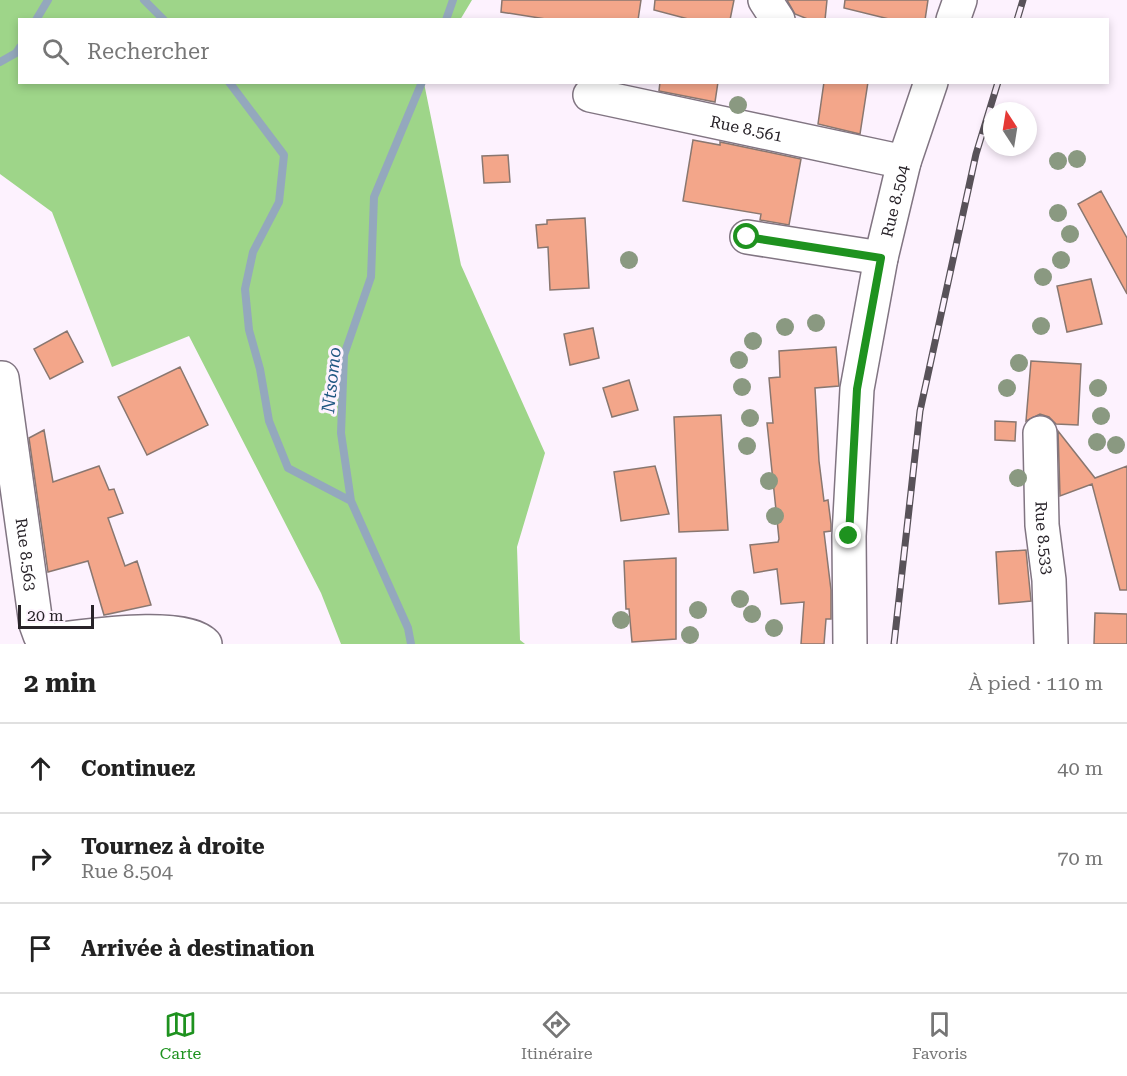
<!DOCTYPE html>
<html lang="fr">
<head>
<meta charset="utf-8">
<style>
	:root { --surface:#fff; --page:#f6f6f6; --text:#222; --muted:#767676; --line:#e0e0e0; --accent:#1e921f }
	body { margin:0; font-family:"Roboto Serif",serif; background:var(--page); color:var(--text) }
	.compass { position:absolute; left:983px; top:102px; width:54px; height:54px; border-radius:50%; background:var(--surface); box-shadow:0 3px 9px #0003; rotate:348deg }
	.scale { position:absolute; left:18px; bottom:15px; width:76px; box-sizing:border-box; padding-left:6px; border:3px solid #282329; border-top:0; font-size:16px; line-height:21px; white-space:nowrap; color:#282329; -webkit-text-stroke:4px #fdf2fe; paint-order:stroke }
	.stop { position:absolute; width:18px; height:18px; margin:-14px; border:4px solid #1e921f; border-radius:50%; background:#fff }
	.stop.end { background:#1e921f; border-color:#fff; box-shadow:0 2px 6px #0008 }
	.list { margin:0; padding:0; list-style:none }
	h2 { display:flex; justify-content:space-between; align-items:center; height:78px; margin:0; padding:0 24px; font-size:26px }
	h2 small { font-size:20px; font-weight:400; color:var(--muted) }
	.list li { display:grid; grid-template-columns:39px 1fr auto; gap:18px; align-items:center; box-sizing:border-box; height:90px; padding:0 24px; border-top:2px solid var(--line) }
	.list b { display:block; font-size:22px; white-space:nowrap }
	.list p { margin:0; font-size:20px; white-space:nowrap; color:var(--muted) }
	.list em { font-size:20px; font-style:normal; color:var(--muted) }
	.icon { flex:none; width:33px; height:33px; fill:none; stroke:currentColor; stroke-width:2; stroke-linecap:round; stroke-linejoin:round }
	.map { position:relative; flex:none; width:1127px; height:644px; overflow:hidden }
	.search { position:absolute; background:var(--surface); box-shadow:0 3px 9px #0003; left:18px; right:18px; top:18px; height:66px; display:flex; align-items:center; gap:15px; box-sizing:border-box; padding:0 21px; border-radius:0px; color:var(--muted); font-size:22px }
	.sheet { height:348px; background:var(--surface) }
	nav { display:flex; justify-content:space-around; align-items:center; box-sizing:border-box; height:84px; border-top:2px solid var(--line); background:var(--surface); font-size:16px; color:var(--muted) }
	nav a { display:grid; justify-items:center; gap:3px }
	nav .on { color:var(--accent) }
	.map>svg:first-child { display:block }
	.green { fill:#9ed589 }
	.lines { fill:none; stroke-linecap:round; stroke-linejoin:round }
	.stream { stroke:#94a8bd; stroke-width:8 }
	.building { fill:#f3a68a; stroke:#897770; stroke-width:1.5 }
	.minor-casing { stroke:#817582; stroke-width:36 }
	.minor { stroke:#fff; stroke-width:33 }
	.rail-casing { stroke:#585259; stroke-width:7 }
	.rail { stroke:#fdf2fe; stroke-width:4.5; stroke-dasharray:14; stroke-linecap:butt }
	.tree { fill:#8a9981 }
	.route { stroke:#1e921f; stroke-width:8 }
	.labels { text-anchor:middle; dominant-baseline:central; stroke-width:6; stroke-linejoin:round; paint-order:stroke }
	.street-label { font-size:16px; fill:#282329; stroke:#fdf2fe }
	.water-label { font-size:18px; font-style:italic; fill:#1f5682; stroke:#fdf2fe }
</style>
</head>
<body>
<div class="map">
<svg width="1127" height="644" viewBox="0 0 1127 644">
	<rect width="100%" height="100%" fill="#fdf2fe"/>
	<!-- green -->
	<path class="green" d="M0,0H472L460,20H20V82L424,83L461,265L545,453L517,547L520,640L525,644H341L321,593L189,336L112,367L52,212L0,174Z"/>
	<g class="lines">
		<!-- stream -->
		<path class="stream" d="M144,0L164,20
			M36,20L48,0
			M446,20L453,0
			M0,62L16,53L20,47
			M229,82L284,155L279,202L253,252L245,289L249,330L260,369L269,421L288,468L351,501
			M411,644L408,628L351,501L341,433L344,355L371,277L374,197L422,82"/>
	</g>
	<!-- building -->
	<path class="building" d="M502,0H641L638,20H552L501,12Z
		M655,0H734L730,20H692L654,10Z
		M787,0H827L825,20H810L795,14Z
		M845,0H928L925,20H893L844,8Z
		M660,82H718L715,102L659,91Z
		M824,82H868L860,134L818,124Z
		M693,140L720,145V142L801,159L789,225L760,220L761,214L683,201Z
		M508,155L510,182L484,183L482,156Z
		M1101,191L1127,238V294L1078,204Z
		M585,218L589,288L550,290L548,247L538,248L536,225L547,224V220Z
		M1091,279L1102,324L1067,332L1057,286Z
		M593,328L599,358L570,365L564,334Z
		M67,331L83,362L50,379L34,349Z
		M836,347L839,386L815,388L819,461L824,501L828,500L831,524V531L824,532L831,590V619H826L824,644H801L804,602L781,604L777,569L754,573L750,545L778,542L779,539L767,423H773L769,378L780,377L779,351Z
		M1031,361L1081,364L1078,425L1056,424L1049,417L1040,414L1026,421Z
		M180,367L208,425L147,455L118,397Z
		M629,380L638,410L612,417L603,388Z
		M721,415L728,530L679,532L674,417Z
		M995,421L1016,422L1015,441L995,440Z
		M44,430L53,482L99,466L109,490L114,489L123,513L108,518L125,566L137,561L151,605L104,615L88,561L48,572L29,438Z
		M1058,431L1095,478L1127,466V590H1120L1092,484L1060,496Z
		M655,466L669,514L621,521L614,472Z
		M1026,550L1031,601L999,604L996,552Z
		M676,558V639L632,642L629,609H626L624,561Z
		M1095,613L1127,614V644H1094Z"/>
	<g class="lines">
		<defs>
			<g id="minor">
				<path d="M765,0L778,20"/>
				<path d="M953,20L960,0"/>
				<path id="s1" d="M590,95L904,162"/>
				<path d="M747,237L881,258"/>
				<path id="s2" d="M2,378L36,624L40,635L51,640C83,637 184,621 205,644"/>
				<path id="s3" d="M1040,433L1042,525L1049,580L1051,644"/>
				<path id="s4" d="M850,644L849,536L857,389L881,258L904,162L931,82"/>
			</g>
		</defs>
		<!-- minor casing -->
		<use href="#minor" class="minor-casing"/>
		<!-- minor -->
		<use href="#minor" class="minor"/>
		<defs>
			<path id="rail" d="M1017,20L1023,0
				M894,644L920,411L976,154L998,82"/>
		</defs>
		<!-- rail casing -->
		<use href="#rail" class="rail-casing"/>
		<!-- rail -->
		<use href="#rail" class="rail"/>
	</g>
	<!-- trees -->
	<g class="tree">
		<circle cx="738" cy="105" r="9"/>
		<circle cx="1077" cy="159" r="9"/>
		<circle cx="1058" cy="161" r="9"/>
		<circle cx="1058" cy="213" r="9"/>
		<circle cx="1070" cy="234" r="9"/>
		<circle cx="629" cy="260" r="9"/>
		<circle cx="1061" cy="260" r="9"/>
		<circle cx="1043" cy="277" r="9"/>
		<circle cx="816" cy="323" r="9"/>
		<circle cx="1041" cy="326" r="9"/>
		<circle cx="785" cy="327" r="9"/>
		<circle cx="753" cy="341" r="9"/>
		<circle cx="739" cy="360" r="9"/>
		<circle cx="1019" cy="363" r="9"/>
		<circle cx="742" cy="387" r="9"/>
		<circle cx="1007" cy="388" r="9"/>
		<circle cx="1098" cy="388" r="9"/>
		<circle cx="1101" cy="416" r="9"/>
		<circle cx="750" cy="418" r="9"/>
		<circle cx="1097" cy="442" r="9"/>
		<circle cx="1116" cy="445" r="9"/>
		<circle cx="747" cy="446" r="9"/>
		<circle cx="1018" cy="478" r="9"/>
		<circle cx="769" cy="481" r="9"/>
		<circle cx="775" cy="516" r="9"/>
		<circle cx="740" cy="599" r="9"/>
		<circle cx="698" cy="610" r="9"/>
		<circle cx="752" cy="614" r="9"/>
		<circle cx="621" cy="620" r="9"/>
		<circle cx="774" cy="628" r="9"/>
		<circle cx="690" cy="635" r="9"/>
	</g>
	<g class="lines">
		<!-- route -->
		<path class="route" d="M747,237L881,258L857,389L849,536"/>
	</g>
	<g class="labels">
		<!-- street labels -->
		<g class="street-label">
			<text stroke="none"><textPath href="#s1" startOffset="160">Rue 8.561</textPath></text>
			<text stroke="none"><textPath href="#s4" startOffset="447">Rue 8.504</textPath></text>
			<text stroke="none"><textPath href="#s3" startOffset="105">Rue 8.533</textPath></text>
			<text stroke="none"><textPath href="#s2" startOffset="178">Rue 8.563</textPath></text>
		</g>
		<!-- water labels -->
		<g class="water-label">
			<text transform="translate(331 380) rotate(-84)">Ntsomo</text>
		</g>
	</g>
</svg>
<svg class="compass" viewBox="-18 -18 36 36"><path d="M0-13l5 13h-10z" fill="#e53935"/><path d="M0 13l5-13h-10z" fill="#767676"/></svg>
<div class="scale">20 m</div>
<div class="stop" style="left:747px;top:237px"></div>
<div class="stop end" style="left:849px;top:536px"></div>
<div class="search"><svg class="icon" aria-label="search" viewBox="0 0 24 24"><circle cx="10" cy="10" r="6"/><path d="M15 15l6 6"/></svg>Rechercher</div>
</div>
<section class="sheet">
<h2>2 min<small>À pied · 110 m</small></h2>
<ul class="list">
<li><svg class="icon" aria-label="ahead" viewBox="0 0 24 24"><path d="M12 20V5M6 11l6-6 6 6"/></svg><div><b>Continuez</b></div><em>40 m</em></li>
<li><svg class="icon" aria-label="right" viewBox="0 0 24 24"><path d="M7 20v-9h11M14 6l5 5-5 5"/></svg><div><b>Tournez à droite</b><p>Rue 8.504</p></div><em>70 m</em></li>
<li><svg class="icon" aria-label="arrive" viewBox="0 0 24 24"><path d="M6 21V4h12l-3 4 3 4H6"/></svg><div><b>Arrivée à destination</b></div></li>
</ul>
</section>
<nav>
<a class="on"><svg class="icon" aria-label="map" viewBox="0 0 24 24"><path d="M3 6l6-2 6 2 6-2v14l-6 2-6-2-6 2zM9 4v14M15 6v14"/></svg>Carte</a>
<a><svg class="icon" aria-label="directions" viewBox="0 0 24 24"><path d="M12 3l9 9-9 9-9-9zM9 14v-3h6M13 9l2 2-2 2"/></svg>Itinéraire</a>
<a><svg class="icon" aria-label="saved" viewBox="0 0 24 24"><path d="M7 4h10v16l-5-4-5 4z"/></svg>Favoris</a>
</nav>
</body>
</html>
